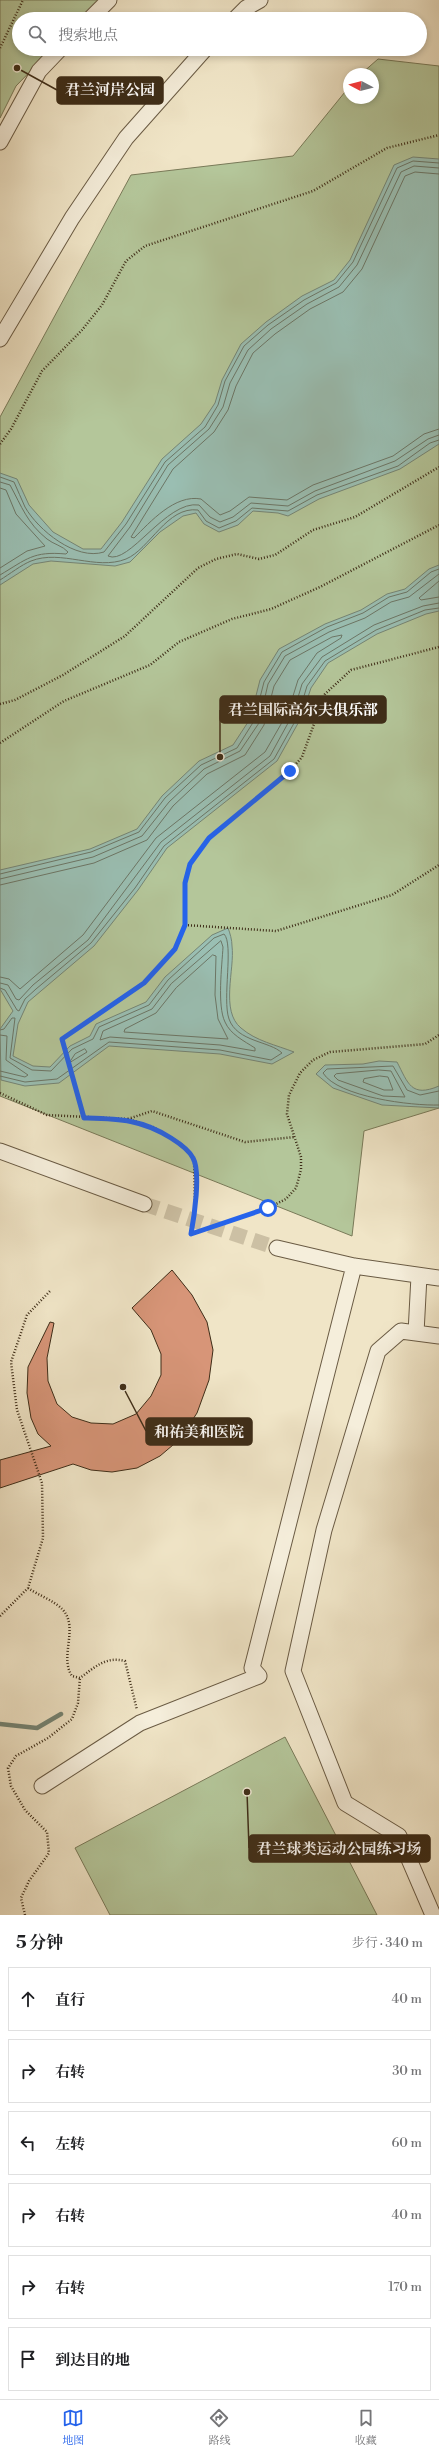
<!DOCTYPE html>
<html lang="zh">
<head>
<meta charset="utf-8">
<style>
	:root { --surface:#fff; --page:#f6f6f6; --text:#202124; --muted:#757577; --line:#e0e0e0; --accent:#2563eb }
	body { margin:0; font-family:"Libre Bodoni","Noto Serif SC",serif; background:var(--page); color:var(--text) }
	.compass { position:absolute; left:343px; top:68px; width:36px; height:36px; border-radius:50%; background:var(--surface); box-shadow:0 2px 6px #0003; rotate:277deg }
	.stop { position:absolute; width:12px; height:12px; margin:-9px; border:3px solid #2563eb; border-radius:50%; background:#fff }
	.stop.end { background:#2563eb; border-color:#fff; box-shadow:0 1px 4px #0008 }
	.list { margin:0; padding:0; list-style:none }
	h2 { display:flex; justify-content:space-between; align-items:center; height:52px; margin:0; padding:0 16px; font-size:17px }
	h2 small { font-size:13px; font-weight:400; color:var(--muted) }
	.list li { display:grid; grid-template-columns:26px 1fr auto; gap:12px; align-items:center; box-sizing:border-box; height:64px; margin:0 8px 8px; padding:0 8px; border:1px solid var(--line); border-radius:0px }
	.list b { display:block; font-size:15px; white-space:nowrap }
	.list em { font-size:13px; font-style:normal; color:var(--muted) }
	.icon { flex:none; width:22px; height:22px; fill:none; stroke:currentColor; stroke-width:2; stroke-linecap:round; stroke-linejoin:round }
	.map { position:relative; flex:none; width:439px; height:1915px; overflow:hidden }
	.search { position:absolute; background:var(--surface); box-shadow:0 2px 6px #0003; left:12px; right:12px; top:12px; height:44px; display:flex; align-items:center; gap:10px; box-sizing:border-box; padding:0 14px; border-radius:22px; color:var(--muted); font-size:15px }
	.sheet { height:484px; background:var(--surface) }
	nav { display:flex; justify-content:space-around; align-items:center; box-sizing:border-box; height:56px; border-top:1px solid var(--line); background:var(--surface); font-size:11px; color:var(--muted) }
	nav a { display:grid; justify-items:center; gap:2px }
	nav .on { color:var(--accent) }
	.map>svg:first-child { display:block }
	.green { fill:#b4c69a; stroke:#797a59 }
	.water { fill:#9abfb3; stroke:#758575 }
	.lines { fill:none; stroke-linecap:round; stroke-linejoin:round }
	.shore { stroke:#6c7666; stroke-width:1 }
	.stream { stroke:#758575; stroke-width:4.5 }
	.building { fill:#d79578; stroke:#3e2d18 }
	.street-tunnel { stroke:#ccc0a4; stroke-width:15; stroke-dasharray:15 8; stroke-linecap:butt }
	.street-casing { stroke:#6a5b44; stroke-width:17 }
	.path { stroke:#3e2d18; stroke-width:2.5; stroke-dasharray:1 2; stroke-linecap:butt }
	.street { stroke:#f5eedb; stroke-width:15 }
	.route { stroke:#2563eb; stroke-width:5 }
	.leader { fill:none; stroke:#3e2d18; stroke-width:1.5 }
	.callout-dot { fill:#3e2d18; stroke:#f5eedb; stroke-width:1.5 }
	.callout { fill:#3e2d18; stroke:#3e2d18; stroke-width:1.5 }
	.callout-label { font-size:15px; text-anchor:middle; font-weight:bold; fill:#fff }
</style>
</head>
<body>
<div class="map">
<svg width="439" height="1915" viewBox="0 0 439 1915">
	<rect width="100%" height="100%" fill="#f0e5c7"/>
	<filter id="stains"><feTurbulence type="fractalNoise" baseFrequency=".005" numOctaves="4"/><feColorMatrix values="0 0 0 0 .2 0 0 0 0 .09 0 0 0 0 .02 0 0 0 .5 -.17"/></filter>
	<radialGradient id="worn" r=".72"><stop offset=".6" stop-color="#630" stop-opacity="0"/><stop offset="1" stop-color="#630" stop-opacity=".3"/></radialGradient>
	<!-- green -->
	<path class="green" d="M0,0H99L81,19H19V49H52L16,86L0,118Z
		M378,59L439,66V1108L364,1131L352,1236L0,1096V417L131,175L293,156L349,87V98H373V74H361Z
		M285,1737L377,1915H110L75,1848Z"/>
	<!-- water -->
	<path class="water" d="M413,157L439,159V444L400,469L319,499L288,516L278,513L253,511L238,525L219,532L204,524L196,513L183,516L160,532L130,562L115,566L51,561L33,564L0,585V473L17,479L29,505L53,532L83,549H101L122,522L162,459L201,424L215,403L222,380L241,344L266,322L302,296L334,280L350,260L394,165Z
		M439,565V611L426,614L377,634L328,663L311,688L301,718L277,761L167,848L138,890L94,946L28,1002L18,1024L13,1056L33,1066L50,1067L70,1046L90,1036L96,1024L146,1002L165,977L212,935L228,928C230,933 232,940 232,946C235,969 220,1011 241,1028C256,1041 276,1045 294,1052L272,1064L220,1054L109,1046L59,1083L25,1086L1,1080L0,1029L13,1011L0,989V870L90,849L137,829L162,796L199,761L233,745L250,719L260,680L279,649L325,624L361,610L387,594L405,589L429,569Z
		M379,1061L397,1062C408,1083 411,1098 439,1086V1108L382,1105L333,1088L316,1074L325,1065L363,1064Z"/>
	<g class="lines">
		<!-- shore -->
		<path class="shore" d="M439,168L414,166L401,172L357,265L339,287L307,304L271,329L248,350L230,383L223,407L209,429L168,465L130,527L108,556C129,566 166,500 199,505L210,517L220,522L233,517L251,503L288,506L315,491L395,461L428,439L439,435
			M439,174L415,172L405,176L362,269L343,292L310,309L275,334L253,353L236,386L228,410L214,432L173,469L131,537L134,538C150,522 175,494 201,499L220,515L230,511L249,497L287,500L313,485L393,456L424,434L439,429
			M0,477L14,482C18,490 21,499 25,507C38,530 76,561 104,552L126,524L165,462L205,427L218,405L225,381L244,346L268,325L304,300L336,283L353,262L397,168L413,161L439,163
			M0,482L10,485C22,507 27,523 47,539C53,544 63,546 68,552L66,554C33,551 27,559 0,575
			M0,488L6,490L16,514L45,546L27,551L0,568
			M0,580C10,574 21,565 31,561C61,549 96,571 126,559C150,549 167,506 198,510L206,521L219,528L236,521L252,508L288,511L317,495L398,466L430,443L439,440
			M439,581L419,598L421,600L439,597
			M0,874L91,852L139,832L165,798L201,765L237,748L254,721L264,682L282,652L327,627L363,613L389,597L407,592L431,572L439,569
			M0,879L93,857L142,836L169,802L204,769L240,751L259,723L268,684L285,656L329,632L365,618L391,602L409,597L439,574
			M0,885L94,863L147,840L173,806L207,774L245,755L264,725L274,686L290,660L332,637L342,635L341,638L317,653L298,680L288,712L265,752L156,838L83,935L20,989L9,979L0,977
			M221,941L223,947C222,965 217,1006 225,1022C230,1034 244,1041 255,1048V1051L220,1045L110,1037L100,1040L103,1031L152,1009L171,984Z
			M213,955L216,956L215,995L218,1019L228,1039L124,1032L125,1029L156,1013L176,988Z
			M0,983L8,985L16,999L19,1000L33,985L88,940L161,842L270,756L293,714L302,684L322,657L374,625L423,606L439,603
			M0,988L5,990L17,1010L19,1011L25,999L36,989L91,943L135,888L164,846L274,759L298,716L307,686L325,661L376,630L425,610L439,608
			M0,1030L4,1029L12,1018H15L10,1058L32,1070L51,1071L72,1049L93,1039L99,1027L149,1005L168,980L214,938L224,934C234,944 222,999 229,1019C237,1042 270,1041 282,1053L271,1060L220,1050L109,1042L57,1079L25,1082L0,1076
			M0,1035L7,1036L6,1060L28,1075L25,1077L0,1071
			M85,1049L87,1052L69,1063L75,1054Z
			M379,1070L391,1071L405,1097L383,1096L338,1080L334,1076L336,1074Z
			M380,1076L388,1077L393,1090H384L363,1082L364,1079Z
			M439,1091L420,1095L407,1090L393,1066L327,1069L323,1073C338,1097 412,1106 439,1105"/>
		<!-- stream -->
		<path class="stream" d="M0,1724L37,1728L61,1714"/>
	</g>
	<!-- building -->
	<path class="building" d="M172,1270L192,1295L207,1322L213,1350L209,1380L197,1413L180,1439L160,1456L137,1468L112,1472L91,1470L73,1464L0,1488V1460L51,1446L38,1434L31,1418L27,1393L28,1367L50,1322L54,1323L47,1358L48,1381L57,1404L72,1417L91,1423L113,1424L136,1414L151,1396L161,1375V1354L151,1330L132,1308Z"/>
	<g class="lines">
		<!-- street-tunnel -->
		<path class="street-tunnel" d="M144,1204L277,1248"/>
		<defs>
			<path id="street" d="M90,19L109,0
				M235,19L246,8L260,0
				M0,142L39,71L60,49
				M0,339L72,218L126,138L205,49
				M0,1151L144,1204
				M277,1248L354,1266L439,1278
				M416,1333L419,1276
				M42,1786L140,1723L259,1676L252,1668L354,1266
				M433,1915L399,1836L345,1803L293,1671L324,1530L378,1351L401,1331L439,1336"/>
		</defs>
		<!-- street casing -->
		<use href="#street" class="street-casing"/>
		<!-- path -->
		<path class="path" d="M0,48L23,0
			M0,444L11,429L42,371L82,330L102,305L126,261L145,246L313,191L387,148L439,135
			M0,704L15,700L63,675L125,636L198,568L216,559L237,554L259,559L275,555L313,530L355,517L439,467
			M0,743L64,701L150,665L179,642L232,619L271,609L320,587L439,525
			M185,925L276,931L392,895L439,865
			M0,1093L47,1115L128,1119L153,1127L181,1144L194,1159L195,1208L191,1234L268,1208L286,1199L296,1188L301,1170V1157L287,1114L289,1095L300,1073L313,1060L330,1052L425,1044L439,1035
			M84,1118L62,1039L144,983L175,949L185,925V883L190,864L209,838L290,771L302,757L325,694L351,670L439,647
			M128,1119L152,1111L245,1142L295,1137
			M28,1588C38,1595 55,1601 63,1610C79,1628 59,1657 72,1676L80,1678C95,1667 106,1656 125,1661L137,1710
			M0,1616L28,1588L43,1538L42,1483L17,1410L11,1362L27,1315L51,1290
			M25,1915L21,1898L29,1881L49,1853L47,1832L25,1810L11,1786L8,1768L16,1756L48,1738L72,1719L78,1703L80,1677"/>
		<!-- street -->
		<use href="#street" class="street"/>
	</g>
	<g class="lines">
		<!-- route -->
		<path class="route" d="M268,1208L191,1234C194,1218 201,1172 193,1158C189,1150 179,1143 171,1138C141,1119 119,1119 84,1118L62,1039L144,983L175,949L185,925V883L190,864L209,838L290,771"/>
	</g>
	<!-- callouts -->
	<path class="leader" d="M17 68L57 90M220 757L220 710M123 1387L146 1431M247 1792L249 1848"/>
	<g class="callout-dot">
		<circle cx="17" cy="68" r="4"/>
		<circle cx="220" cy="757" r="4"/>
		<circle cx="123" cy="1387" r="4"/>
		<circle cx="247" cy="1792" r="4"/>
	</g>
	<g class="callout">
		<rect x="57" y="77" width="106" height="27" rx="4"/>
		<rect x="220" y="696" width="166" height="27" rx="4"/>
		<rect x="146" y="1418" width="106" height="27" rx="4"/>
		<rect x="249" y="1835" width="181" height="27" rx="4"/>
	</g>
	<g class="callout-label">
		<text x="110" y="95">君兰河岸公园</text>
		<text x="303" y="715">君兰国际高尔夫俱乐部</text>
		<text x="199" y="1437">和祐美和医院</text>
		<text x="339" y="1854">君兰球类运动公园练习场</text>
	</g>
	<rect width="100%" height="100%" filter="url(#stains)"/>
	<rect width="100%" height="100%" fill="url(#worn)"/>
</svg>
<svg class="compass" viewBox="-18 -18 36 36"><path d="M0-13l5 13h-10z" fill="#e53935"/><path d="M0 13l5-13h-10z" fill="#757577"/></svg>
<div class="stop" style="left:268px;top:1208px"></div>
<div class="stop end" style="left:290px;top:771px"></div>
<div class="search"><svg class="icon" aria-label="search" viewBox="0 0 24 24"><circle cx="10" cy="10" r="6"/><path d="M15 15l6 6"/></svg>搜索地点</div>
</div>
<section class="sheet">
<h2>5 分钟<small>步行 · 340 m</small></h2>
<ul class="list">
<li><svg class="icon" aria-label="ahead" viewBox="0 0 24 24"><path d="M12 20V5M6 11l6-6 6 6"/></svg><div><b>直行</b></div><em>40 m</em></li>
<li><svg class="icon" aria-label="right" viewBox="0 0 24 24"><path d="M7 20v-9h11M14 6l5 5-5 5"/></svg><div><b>右转</b></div><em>30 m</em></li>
<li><svg class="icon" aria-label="left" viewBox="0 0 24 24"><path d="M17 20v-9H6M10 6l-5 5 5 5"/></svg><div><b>左转</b></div><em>60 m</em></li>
<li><svg class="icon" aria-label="right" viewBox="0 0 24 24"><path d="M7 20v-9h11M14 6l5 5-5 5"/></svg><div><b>右转</b></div><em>40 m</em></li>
<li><svg class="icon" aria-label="right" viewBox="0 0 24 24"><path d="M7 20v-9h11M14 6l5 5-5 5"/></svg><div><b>右转</b></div><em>170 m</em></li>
<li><svg class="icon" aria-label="arrive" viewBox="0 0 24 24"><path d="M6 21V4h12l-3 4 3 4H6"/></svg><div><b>到达目的地</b></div></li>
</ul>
</section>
<nav>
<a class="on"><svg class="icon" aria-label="map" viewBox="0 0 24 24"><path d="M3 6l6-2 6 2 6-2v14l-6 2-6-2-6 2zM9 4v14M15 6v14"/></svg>地图</a>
<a><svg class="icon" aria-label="directions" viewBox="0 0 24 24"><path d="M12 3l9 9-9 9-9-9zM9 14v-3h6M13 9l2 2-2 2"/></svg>路线</a>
<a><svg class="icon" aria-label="saved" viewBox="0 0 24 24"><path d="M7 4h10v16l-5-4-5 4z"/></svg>收藏</a>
</nav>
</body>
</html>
